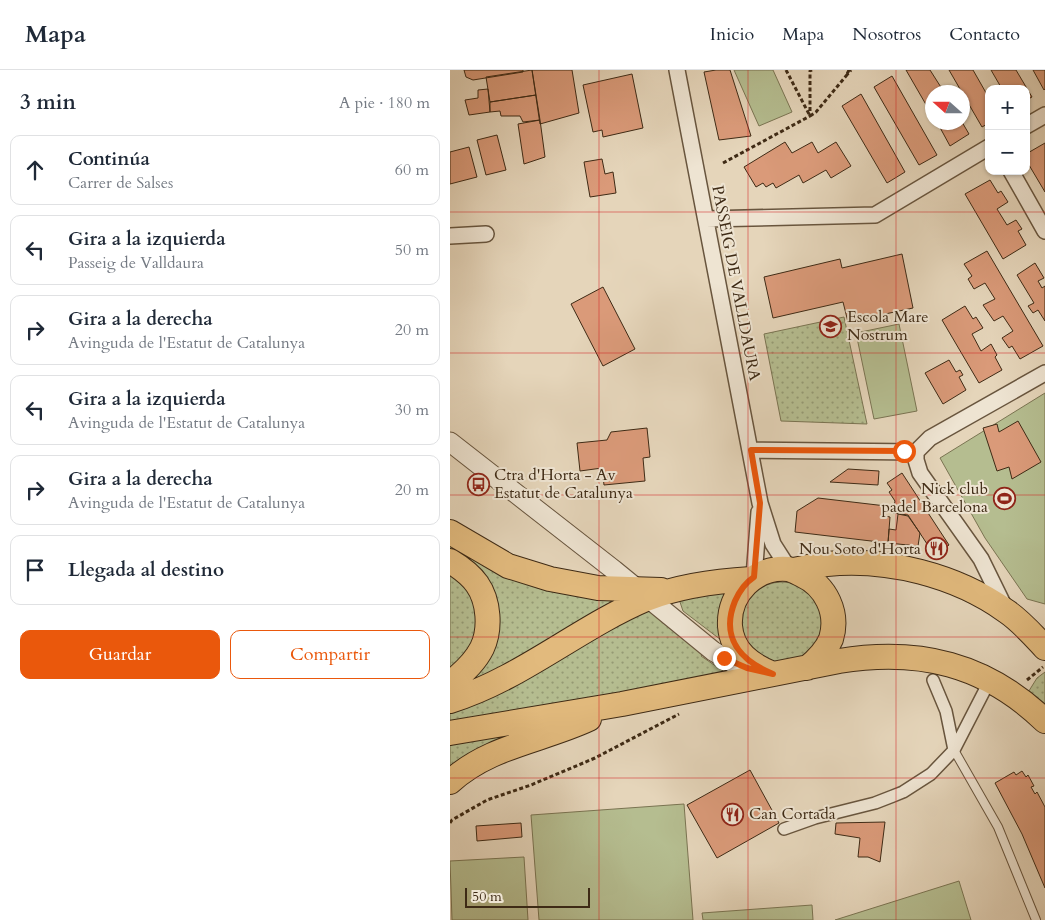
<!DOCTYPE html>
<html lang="es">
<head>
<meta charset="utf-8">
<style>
	:root { --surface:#fff; --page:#f2f2f3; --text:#1f2937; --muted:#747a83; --line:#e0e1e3; --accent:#ea580c }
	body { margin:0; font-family:Cardo,serif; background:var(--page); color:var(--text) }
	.controls { position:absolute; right:15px; top:15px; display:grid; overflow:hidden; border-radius:10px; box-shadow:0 1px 4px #0004 }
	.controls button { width:45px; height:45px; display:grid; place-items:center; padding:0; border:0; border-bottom:1px solid var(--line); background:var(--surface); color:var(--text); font:25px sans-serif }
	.compass { position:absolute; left:475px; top:15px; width:45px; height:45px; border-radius:50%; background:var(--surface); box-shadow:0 1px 4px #0004; rotate:291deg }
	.scale { position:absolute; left:15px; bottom:12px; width:125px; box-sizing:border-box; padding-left:5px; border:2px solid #3e2a15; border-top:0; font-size:14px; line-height:18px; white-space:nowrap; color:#3e2a15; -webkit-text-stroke:4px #eee4d2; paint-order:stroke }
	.stop { position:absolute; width:15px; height:15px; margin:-11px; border:4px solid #ea580c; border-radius:50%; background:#fff }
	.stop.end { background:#ea580c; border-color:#fff; box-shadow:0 1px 5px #0008 }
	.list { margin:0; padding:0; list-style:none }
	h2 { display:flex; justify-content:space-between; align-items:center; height:65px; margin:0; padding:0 20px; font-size:21px }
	h2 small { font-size:16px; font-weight:400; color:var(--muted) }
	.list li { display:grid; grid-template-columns:32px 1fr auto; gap:15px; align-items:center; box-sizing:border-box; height:70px; margin:0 10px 10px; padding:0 10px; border:1px solid var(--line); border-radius:10px }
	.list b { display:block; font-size:19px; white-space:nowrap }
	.list p { margin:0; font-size:16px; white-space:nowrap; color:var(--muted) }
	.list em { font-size:16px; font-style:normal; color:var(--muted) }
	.actions { display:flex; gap:10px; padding:15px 20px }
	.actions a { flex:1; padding:11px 0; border:1px solid var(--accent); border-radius:10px; text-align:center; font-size:18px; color:var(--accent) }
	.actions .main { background:var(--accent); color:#fff }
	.icon { flex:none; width:28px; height:28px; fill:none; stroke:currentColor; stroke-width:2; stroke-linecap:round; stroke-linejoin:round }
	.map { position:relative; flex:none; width:595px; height:850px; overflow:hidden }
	header { display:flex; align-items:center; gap:30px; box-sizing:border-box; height:70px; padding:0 25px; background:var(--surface); border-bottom:1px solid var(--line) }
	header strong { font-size:24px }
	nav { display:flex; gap:28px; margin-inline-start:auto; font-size:18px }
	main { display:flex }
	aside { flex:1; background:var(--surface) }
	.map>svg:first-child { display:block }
	.green { fill:url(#green-dots); stroke:#7a7452 }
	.pitch { fill:#b5bd90; stroke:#7a7452 }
	.building { fill:#da9a79; stroke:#3e2a15 }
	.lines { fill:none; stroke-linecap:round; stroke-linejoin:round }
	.service-casing { stroke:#68553e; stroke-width:10 }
	.pedestrian-casing { stroke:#68553e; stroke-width:14 }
	.minor-casing { stroke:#68553e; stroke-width:18 }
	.tertiary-casing { stroke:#68553e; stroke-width:21 }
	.primary-casing { stroke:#3e2a15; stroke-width:26 }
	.path { stroke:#3e2a15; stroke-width:3; stroke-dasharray:4 2.5; stroke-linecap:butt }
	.service { stroke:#eee4d2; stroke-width:8 }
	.pedestrian { stroke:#eee4d2; stroke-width:11 }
	.minor { stroke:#eee4d2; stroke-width:15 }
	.tertiary { stroke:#eee4d2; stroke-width:19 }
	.primary { stroke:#e2ba7d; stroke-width:24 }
	.route { stroke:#ea580c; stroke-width:6 }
	.grid { fill:none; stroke:#d62828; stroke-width:1; stroke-opacity:0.55 }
	.labels { text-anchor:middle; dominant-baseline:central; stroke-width:4; stroke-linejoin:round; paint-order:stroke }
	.street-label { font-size:16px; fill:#3e2a15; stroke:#eee4d2 }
	.poi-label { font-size:16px; fill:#3e2a15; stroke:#eee4d2; text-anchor:start }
</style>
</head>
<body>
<header>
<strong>Mapa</strong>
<nav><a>Inicio</a><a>Mapa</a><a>Nosotros</a><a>Contacto</a></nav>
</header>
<main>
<aside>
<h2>3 min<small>A pie · 180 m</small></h2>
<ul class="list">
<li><svg class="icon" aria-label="ahead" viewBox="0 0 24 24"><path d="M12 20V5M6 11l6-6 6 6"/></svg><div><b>Continúa</b><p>Carrer de Salses</p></div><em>60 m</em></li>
<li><svg class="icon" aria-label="left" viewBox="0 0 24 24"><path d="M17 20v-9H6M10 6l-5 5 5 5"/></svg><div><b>Gira a la izquierda</b><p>Passeig de Valldaura</p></div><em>50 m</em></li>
<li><svg class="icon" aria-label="right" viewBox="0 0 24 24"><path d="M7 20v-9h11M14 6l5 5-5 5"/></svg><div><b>Gira a la derecha</b><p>Avinguda de l'Estatut de Catalunya</p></div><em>20 m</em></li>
<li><svg class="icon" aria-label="left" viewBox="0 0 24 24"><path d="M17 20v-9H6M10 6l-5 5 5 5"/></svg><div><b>Gira a la izquierda</b><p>Avinguda de l'Estatut de Catalunya</p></div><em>30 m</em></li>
<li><svg class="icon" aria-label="right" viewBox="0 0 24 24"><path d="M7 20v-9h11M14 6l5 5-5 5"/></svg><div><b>Gira a la derecha</b><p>Avinguda de l'Estatut de Catalunya</p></div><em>20 m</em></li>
<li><svg class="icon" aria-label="arrive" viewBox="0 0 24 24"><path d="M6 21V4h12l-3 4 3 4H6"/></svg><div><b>Llegada al destino</b></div></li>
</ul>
<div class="actions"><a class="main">Guardar</a><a>Compartir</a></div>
</aside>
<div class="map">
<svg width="595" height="850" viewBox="0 0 595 850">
	<defs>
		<pattern id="green-dots" width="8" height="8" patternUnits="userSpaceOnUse" patternTransform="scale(1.25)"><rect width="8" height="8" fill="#b5bd90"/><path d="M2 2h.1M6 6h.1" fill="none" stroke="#959a74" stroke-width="1.8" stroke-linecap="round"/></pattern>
	</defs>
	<rect width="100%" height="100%" fill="#e5d5ba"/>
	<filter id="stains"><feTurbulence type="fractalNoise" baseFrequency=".004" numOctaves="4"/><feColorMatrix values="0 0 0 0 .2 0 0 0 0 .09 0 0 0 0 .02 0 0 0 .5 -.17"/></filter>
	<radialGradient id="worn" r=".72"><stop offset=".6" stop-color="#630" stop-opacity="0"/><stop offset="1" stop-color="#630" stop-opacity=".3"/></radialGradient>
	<!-- green -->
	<path class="green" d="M394,247L417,354L331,351L314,264Z
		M0,469L160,528V534L41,604L7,619L41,561L0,484Z
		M0,496L24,523L28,567L0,605Z
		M292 552a40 40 0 1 1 80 0a40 40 0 1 1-80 0Z
		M280,520L275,573L233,541L229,529Z
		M197,539L255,581L251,586L273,601L274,605L0,654V640Z
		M595,602V636L577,624L587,608Z
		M84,658L0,704V673Z"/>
	<!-- pitch -->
	<path class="pitch" d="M284,0H323L342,42L309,56Z
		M449,254L467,341L424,349L406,263Z
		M595,323V534L577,529L535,468L490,388Z
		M234,734L243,850H89L81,745Z
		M74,787L78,850H2L0,791Z
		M509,811L521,850H385Z
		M362,835L363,850H253L252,843Z"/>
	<!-- building -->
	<path class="building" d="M14,0H73V2L23,10L16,7Z
		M82,0L86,25L40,32L36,7Z
		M82,0H122L129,43L90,54Z
		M266,0H280L301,66L269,70L254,2Z
		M456,0H480L494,22H482V45Z
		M499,0H523L539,28V53L532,57Z
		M541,0H566L582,27L576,30V19H552Z
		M583,0H595V19L594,20Z
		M182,4L193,58L153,67L152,60L143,62L133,15Z
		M442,6L487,85L469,95L424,17Z
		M38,19L40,42L19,45L15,30L28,28V20Z
		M411,24L455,102L437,113L392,36Z
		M86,25L90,50L73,52L70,46H51L50,41L40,42V32Z
		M90,50L95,87L74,94L68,54Z
		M487,52H512L519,64L500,76Z
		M47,65L56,100L36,105L27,70Z
		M335,72L342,83L362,72L368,83L386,72L401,96L381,108L376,100L353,113L349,105L326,118L323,113L316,117L313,113L306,117L294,97Z
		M595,73V122L576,90V84Z
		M19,77L27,107L0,114V82Z
		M152,89L155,104L163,102L166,123L140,127L134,92Z
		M540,110L548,123L551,121L558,132L547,139L557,155L566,150L572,159L568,161L576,175L553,189L515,124Z
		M537,181L593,276L570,289L562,276L559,278L552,268L563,261L553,246L544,251L533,235L545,229L535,213L524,219L518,209L522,206L514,194Z
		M452,184L463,238L398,252L393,232L323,248L314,207L390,189L392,198Z
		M585,193L594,208L588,211L592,218L595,216V251L588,240L583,243L578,236L584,233L567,205Z
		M153,217L185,279L153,296L121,234Z
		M515,236L523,249L526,247L533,258L522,264L531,281L541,274L547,285L545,287L552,300L529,313L492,250Z
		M499,290L506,302L510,300L513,305L509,307L516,320L493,334L475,303Z
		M568,351L591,392L562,409L559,397L547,401L533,358L547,354L549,362Z
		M197,358L200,387L193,388L195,411L154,415L152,398L130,401L127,373L157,370L161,362Z
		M398,399L429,401L428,415L380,412Z
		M452,403L499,475L488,483H483L458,445L443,443L445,431L439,422L442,420L437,413Z
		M368,428L436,436L435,446L440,447L438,473L345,462L347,441Z
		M448,444L458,446L470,463L468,476L438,473L439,459L446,460Z
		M300,700L329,753L267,788L237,735Z
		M572,701L576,707L578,705L584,716L581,717L585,724L587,722L595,737V818L572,764L545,713L564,702L566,705Z
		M435,752L430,792L418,787H408L410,768L385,764L386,753Z
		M71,753L72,767L27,771L26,756Z"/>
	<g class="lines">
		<defs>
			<path id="service" d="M504,680L548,757L586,850"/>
			<path id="pedestrian" d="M483,610L496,641L504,680
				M334,759L365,748L425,733L443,726L453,722L481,704L504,680L540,610"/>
			<path id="minor" d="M227,0L310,433L323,474L339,499
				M576,56L595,45
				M561,101L595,161
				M256,149L425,145L539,77
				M0,166L36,164
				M301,380L466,382L480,368L595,303
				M466,382V390L470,403L531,489L556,540
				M304,507L309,442"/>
			<path id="tertiary" d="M0,372L164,500L263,581L285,594L307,600"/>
			<path id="primary" d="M0,462L58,496L100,509L148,518L211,520
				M0,491C10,497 20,504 27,514C39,531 41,559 32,578C25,592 12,604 0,613
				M343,500C354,498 365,495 377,494C437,488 506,505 556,541C571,551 583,565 595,578
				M323,604C301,595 282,582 280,556C278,523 306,496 338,499C343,500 348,503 352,505C376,516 389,543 381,569C376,581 367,590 357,598
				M0,631C71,609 128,558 196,529C229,516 266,511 301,509
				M0,663L172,634L389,591C469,578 536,594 595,651
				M0,712C39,676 92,671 139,649"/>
		</defs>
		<!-- service casing -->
		<use href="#service" class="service-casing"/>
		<!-- pedestrian casing -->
		<use href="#pedestrian" class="pedestrian-casing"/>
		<!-- minor casing -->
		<use href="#minor" class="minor-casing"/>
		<!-- tertiary casing -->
		<use href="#tertiary" class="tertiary-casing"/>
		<!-- primary casing -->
		<use href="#primary" class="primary-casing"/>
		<!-- path -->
		<path class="path" d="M336,0L360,46L366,42L396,6
			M399,0L396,6L401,0
			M273,93L360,46V1L362,0
			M577,610L593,597
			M0,753L2,750L37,730L81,715L145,688L229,644"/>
		<!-- service -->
		<use href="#service" class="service"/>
		<!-- pedestrian -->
		<use href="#pedestrian" class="pedestrian"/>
		<!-- minor -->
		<use href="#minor" class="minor"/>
		<!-- tertiary -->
		<use href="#tertiary" class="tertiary"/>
		<!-- primary -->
		<use href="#primary" class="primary"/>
	</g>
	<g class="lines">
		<!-- route -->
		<path class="route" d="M274,588L297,598L323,604C291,591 270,568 285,531C289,522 295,513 304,507L310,433L301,380L454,381"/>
	</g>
	<!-- grid -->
	<path class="grid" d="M149,0V850M298,0V850M446,0V850M0,142H595M0,283H595M0,425H595M0,567H595M0,708H595"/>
	<!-- icons -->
	<defs>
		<symbol id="school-ring" viewBox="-11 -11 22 22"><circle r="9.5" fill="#eee4d2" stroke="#8f2418" stroke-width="1.5"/><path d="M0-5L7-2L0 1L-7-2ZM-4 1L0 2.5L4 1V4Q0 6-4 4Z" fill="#8f2418"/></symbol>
		<symbol id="bus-ring" viewBox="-11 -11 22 22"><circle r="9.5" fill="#eee4d2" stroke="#8f2418" stroke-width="1.5"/><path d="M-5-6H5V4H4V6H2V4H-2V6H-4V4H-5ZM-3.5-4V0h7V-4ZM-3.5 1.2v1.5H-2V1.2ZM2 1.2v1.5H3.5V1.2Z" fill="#8f2418"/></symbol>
		<symbol id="stadium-ring" viewBox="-11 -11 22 22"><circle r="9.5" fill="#eee4d2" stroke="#8f2418" stroke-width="1.5"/><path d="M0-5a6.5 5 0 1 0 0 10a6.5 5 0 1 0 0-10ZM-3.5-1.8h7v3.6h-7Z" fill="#8f2418"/></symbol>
		<symbol id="restaurant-ring" viewBox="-11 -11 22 22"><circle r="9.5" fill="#eee4d2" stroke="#8f2418" stroke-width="1.5"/><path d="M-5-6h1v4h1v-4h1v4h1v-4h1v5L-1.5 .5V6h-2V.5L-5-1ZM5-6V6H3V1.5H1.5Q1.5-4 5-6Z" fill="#8f2418"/></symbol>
	</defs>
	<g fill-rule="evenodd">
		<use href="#school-ring" x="368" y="244" width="25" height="25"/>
		<use href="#bus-ring" x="16" y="402" width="25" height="25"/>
		<use href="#stadium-ring" x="542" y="416" width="25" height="25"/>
		<use href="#restaurant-ring" x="474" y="466" width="25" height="25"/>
		<use href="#restaurant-ring" x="270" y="732" width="25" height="25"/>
	</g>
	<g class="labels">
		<!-- street labels -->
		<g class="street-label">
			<text transform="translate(286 213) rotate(79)">PASSEIG DE VALLDAURA</text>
		</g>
		<!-- poi labels -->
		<g class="poi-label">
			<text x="397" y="247">Escola Mare<tspan x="397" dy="18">Nostrum</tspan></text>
			<text x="44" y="405">Ctra d'Horta - Av<tspan x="44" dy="18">Estatut de Catalunya</tspan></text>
			<text x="538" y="419" text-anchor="end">Nick club<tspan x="538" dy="18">padel Barcelona</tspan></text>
			<text x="471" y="479" text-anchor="end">Nou Soto d'Horta</text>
			<text x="299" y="744">Can Cortada</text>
		</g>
	</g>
	<rect width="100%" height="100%" filter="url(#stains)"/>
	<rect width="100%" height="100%" fill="url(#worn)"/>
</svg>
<div class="controls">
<button>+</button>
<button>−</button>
</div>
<svg class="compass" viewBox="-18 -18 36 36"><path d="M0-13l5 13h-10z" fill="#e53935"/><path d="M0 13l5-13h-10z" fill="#747a83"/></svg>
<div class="scale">50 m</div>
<div class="stop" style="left:454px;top:381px"></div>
<div class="stop end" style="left:274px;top:588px"></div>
</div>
</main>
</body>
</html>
